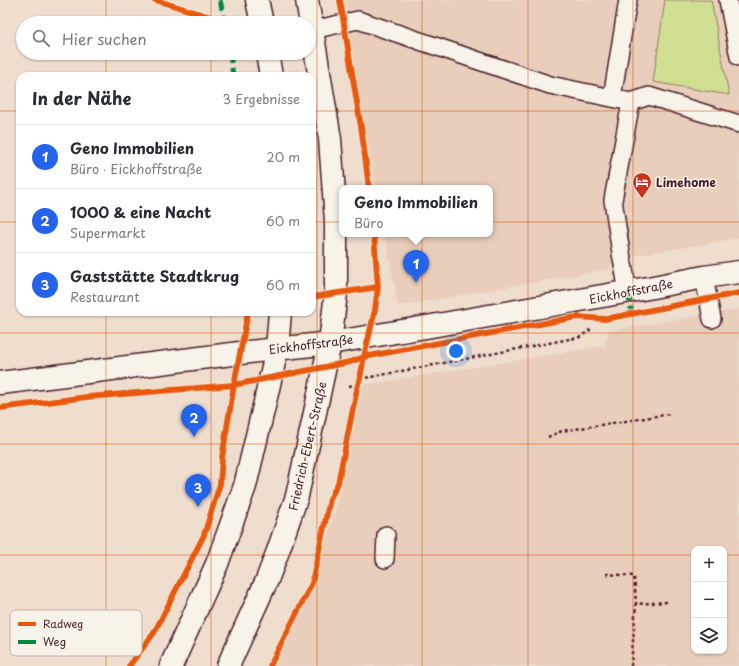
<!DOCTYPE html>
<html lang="de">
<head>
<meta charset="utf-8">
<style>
	:root { --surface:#fff; --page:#f2f2f3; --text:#2b2b33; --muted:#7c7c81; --line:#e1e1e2; --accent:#2563eb }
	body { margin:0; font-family:"Playpen Sans",sans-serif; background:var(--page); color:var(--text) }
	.controls { position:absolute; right:12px; bottom:12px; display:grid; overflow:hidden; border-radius:8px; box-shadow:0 1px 3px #0004 }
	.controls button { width:36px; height:36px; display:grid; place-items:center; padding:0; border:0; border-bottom:1px solid var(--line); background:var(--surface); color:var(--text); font:20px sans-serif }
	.you { position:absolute; left:456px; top:351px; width:14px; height:14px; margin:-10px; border:3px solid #fff; border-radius:50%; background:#1a73e8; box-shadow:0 0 0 6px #1a73e833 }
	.badge { display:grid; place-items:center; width:26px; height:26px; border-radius:50%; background:var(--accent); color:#fff; font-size:13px; font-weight:700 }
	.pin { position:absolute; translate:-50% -33px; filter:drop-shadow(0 1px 2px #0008) }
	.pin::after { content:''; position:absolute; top:21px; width:14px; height:12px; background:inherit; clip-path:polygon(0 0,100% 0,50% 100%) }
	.popup { position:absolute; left:339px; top:185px; width:154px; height:52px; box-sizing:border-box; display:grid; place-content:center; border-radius:8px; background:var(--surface); filter:drop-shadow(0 1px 3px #0005); font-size:13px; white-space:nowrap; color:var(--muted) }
	.popup b { font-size:15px; color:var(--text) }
	.popup::after { content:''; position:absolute; left:50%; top:100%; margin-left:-8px; border:8px solid transparent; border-top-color:var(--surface) }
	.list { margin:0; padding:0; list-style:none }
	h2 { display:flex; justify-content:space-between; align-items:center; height:52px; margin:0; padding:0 16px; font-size:17px }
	h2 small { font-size:13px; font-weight:400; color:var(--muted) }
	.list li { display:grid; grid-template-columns:26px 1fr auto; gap:12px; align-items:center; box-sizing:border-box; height:64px; padding:0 16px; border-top:1px solid var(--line) }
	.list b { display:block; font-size:15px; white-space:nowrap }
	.list p { margin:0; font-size:13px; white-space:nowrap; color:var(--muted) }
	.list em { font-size:13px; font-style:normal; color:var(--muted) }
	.icon { flex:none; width:22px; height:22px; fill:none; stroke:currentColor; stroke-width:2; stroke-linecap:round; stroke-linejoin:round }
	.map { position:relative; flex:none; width:739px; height:666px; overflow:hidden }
	.search { position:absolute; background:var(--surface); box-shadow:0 1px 3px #0004; left:16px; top:16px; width:300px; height:44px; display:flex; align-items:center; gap:10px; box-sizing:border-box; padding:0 14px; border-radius:22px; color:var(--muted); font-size:15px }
	.panel { position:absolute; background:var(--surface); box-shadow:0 1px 3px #0004; left:16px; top:72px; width:300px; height:244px; border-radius:12px }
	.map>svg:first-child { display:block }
	.built { fill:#e9cebb; fill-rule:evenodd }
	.green { fill:#d1df93; stroke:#8e7f5f }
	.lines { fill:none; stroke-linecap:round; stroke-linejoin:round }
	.service-casing { stroke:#4a1f2b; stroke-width:20 }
	.minor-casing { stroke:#4a1f2b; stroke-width:25 }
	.secondary-casing { stroke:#4a1f2b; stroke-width:25 }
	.path { stroke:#4a1f2b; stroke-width:2.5; stroke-dasharray:3 3; stroke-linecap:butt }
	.service { stroke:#f7f3e8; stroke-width:17 }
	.minor { stroke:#f7f3e8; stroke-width:22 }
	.secondary { stroke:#f7f3e8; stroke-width:22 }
	.quiet { stroke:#00873e; stroke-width:5; stroke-dasharray:10 5; stroke-linecap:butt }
	.cycleway-casing { stroke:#f7f3e8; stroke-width:8 }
	.cycleway { stroke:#e8590c; stroke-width:6 }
	.grid { fill:none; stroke:#d8530f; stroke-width:1; stroke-opacity:0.55 }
	.labels { text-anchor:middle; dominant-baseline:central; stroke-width:3; stroke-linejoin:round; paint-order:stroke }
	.poi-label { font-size:12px; font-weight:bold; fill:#4a1f2b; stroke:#f7f3e8; text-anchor:start }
	.street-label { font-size:12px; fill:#4a1f2b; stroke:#f7f3e8 }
	.key { fill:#f7f3e8; stroke:#c3b3af; stroke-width:1 }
	.key-label { font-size:11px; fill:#4a1f2b }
</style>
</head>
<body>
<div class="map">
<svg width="739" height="666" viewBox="0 0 739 666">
	<rect width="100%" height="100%" fill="#efddce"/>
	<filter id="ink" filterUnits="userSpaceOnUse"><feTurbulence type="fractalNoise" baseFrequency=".025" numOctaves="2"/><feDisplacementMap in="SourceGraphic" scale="8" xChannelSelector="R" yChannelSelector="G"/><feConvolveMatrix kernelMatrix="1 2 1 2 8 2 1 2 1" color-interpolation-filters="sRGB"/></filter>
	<g filter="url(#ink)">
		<!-- built -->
		<path class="built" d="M343,0H665L653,82L729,94L711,0H739V238L614,259L609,269L398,306L385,234H490V188H376Z
			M739,309V666H272L315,581L339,496L363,385L605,346L609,331ZM694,549H724V651H694Z"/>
		<!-- green -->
		<path class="green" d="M665,0H711L729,95L653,82Z"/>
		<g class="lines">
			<defs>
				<path id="service" d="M728,0L739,57
					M312,30L358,20L550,85L631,102L649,96L739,124
					M612,98L628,0
					M704,277L712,319
					M628,292L621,253L613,200L631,102
					M385,559L386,535"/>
				<path id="minor" d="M0,383L240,353L330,343L426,327L648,288L704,277L739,272"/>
				<path id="secondary" d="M257,0L262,23
					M267,53L271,76
					M171,666L217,564L245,486L265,402L277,349L280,312
					M228,666L267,580L278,551L297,496L330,343L336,293V221L330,139L307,0"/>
			</defs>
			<!-- service casing -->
			<use href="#service" class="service-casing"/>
			<!-- minor casing -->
			<use href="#minor" class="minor-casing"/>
			<!-- secondary casing -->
			<use href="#secondary" class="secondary-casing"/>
			<!-- path -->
			<path class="path" d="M360,379L580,337L593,328
				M349,386L358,384
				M548,437L562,431L670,414
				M606,574L634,576L636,604
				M631,666L636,604L667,602"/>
			<!-- service -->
			<use href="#service" class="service"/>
			<!-- minor -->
			<use href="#minor" class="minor"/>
			<!-- secondary -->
			<use href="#secondary" class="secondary"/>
			<!-- quiet -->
			<path class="quiet" d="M220,0L225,23
				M230,53L233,76
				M628,292L632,314"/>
			<defs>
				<path id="cycleway" d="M155,0L224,21
					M340,0L362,133L369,188
					M312,297L378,287
					M0,408L87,397L234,385L350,362L364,357L577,317L605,319L739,293
					M129,666L154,633L204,535L220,484L222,458L234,385L248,312
					M270,666L312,583L330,499L338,483L358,384L360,379L364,357L375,310L378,287L374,234"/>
			</defs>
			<!-- cycleway casing -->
			<use href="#cycleway" class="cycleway-casing"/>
			<!-- cycleway -->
			<use href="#cycleway" class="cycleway"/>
		</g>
	</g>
	<!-- grid -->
	<path class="grid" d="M106,0V23M211,0V23M317,0V666M422,0V666M528,0V666M633,0V666M106,53V76M211,53V76M0,111H20M312,111H739M0,222H20M312,222H739M106,312V666M211,312V666M0,333H739M0,444H739M0,555H694M724,555H739"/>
	<!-- icons -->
	<defs>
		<symbol id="hotel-pin" viewBox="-11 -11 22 30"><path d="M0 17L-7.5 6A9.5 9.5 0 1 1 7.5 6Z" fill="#c8321e" stroke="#f7f3e8"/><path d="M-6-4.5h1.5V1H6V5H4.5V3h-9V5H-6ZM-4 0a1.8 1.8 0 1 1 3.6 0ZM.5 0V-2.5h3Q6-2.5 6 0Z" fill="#fff"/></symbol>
	</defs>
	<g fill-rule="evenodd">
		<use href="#hotel-pin" x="631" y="171" width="22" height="30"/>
	</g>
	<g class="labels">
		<!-- poi labels -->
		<g class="poi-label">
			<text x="656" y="182">Limehome</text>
		</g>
		<!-- street labels -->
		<g class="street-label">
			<text transform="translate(631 291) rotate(-11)">Eickhoffstraße</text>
			<text transform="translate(311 344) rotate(-7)">Eickhoffstraße</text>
			<text transform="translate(307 446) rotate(-77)">Friedrich-Ebert-Straße</text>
		</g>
	</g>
	<!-- legend -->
	<rect x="10" y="610" width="132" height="46" rx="6" class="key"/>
	<rect x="18" y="622" width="18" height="4" fill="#e8590c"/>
	<rect x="18" y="640" width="18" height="4" fill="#00873e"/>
	<g class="key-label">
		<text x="43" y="628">Radweg</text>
		<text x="43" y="646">Weg</text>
	</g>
</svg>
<div class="controls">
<button>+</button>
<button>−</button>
<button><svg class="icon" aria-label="layers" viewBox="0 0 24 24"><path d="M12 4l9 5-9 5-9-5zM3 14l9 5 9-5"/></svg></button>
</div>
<div class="you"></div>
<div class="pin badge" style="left:416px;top:283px">1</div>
<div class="popup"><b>Geno Immobilien</b>Büro</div>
<div class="pin badge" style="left:194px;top:437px">2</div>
<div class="pin badge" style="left:198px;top:507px">3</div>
<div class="search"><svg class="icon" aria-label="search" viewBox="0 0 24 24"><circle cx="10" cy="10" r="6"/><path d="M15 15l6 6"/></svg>Hier suchen</div>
<section class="panel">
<h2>In der Nähe<small>3 Ergebnisse</small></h2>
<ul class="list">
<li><span class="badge">1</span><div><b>Geno Immobilien</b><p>Büro · Eickhoffstraße</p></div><em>20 m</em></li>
<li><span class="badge">2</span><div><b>1000 &amp; eine Nacht</b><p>Supermarkt</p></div><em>60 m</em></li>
<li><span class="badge">3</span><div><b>Gaststätte Stadtkrug</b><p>Restaurant</p></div><em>60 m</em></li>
</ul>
</section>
</div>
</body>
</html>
